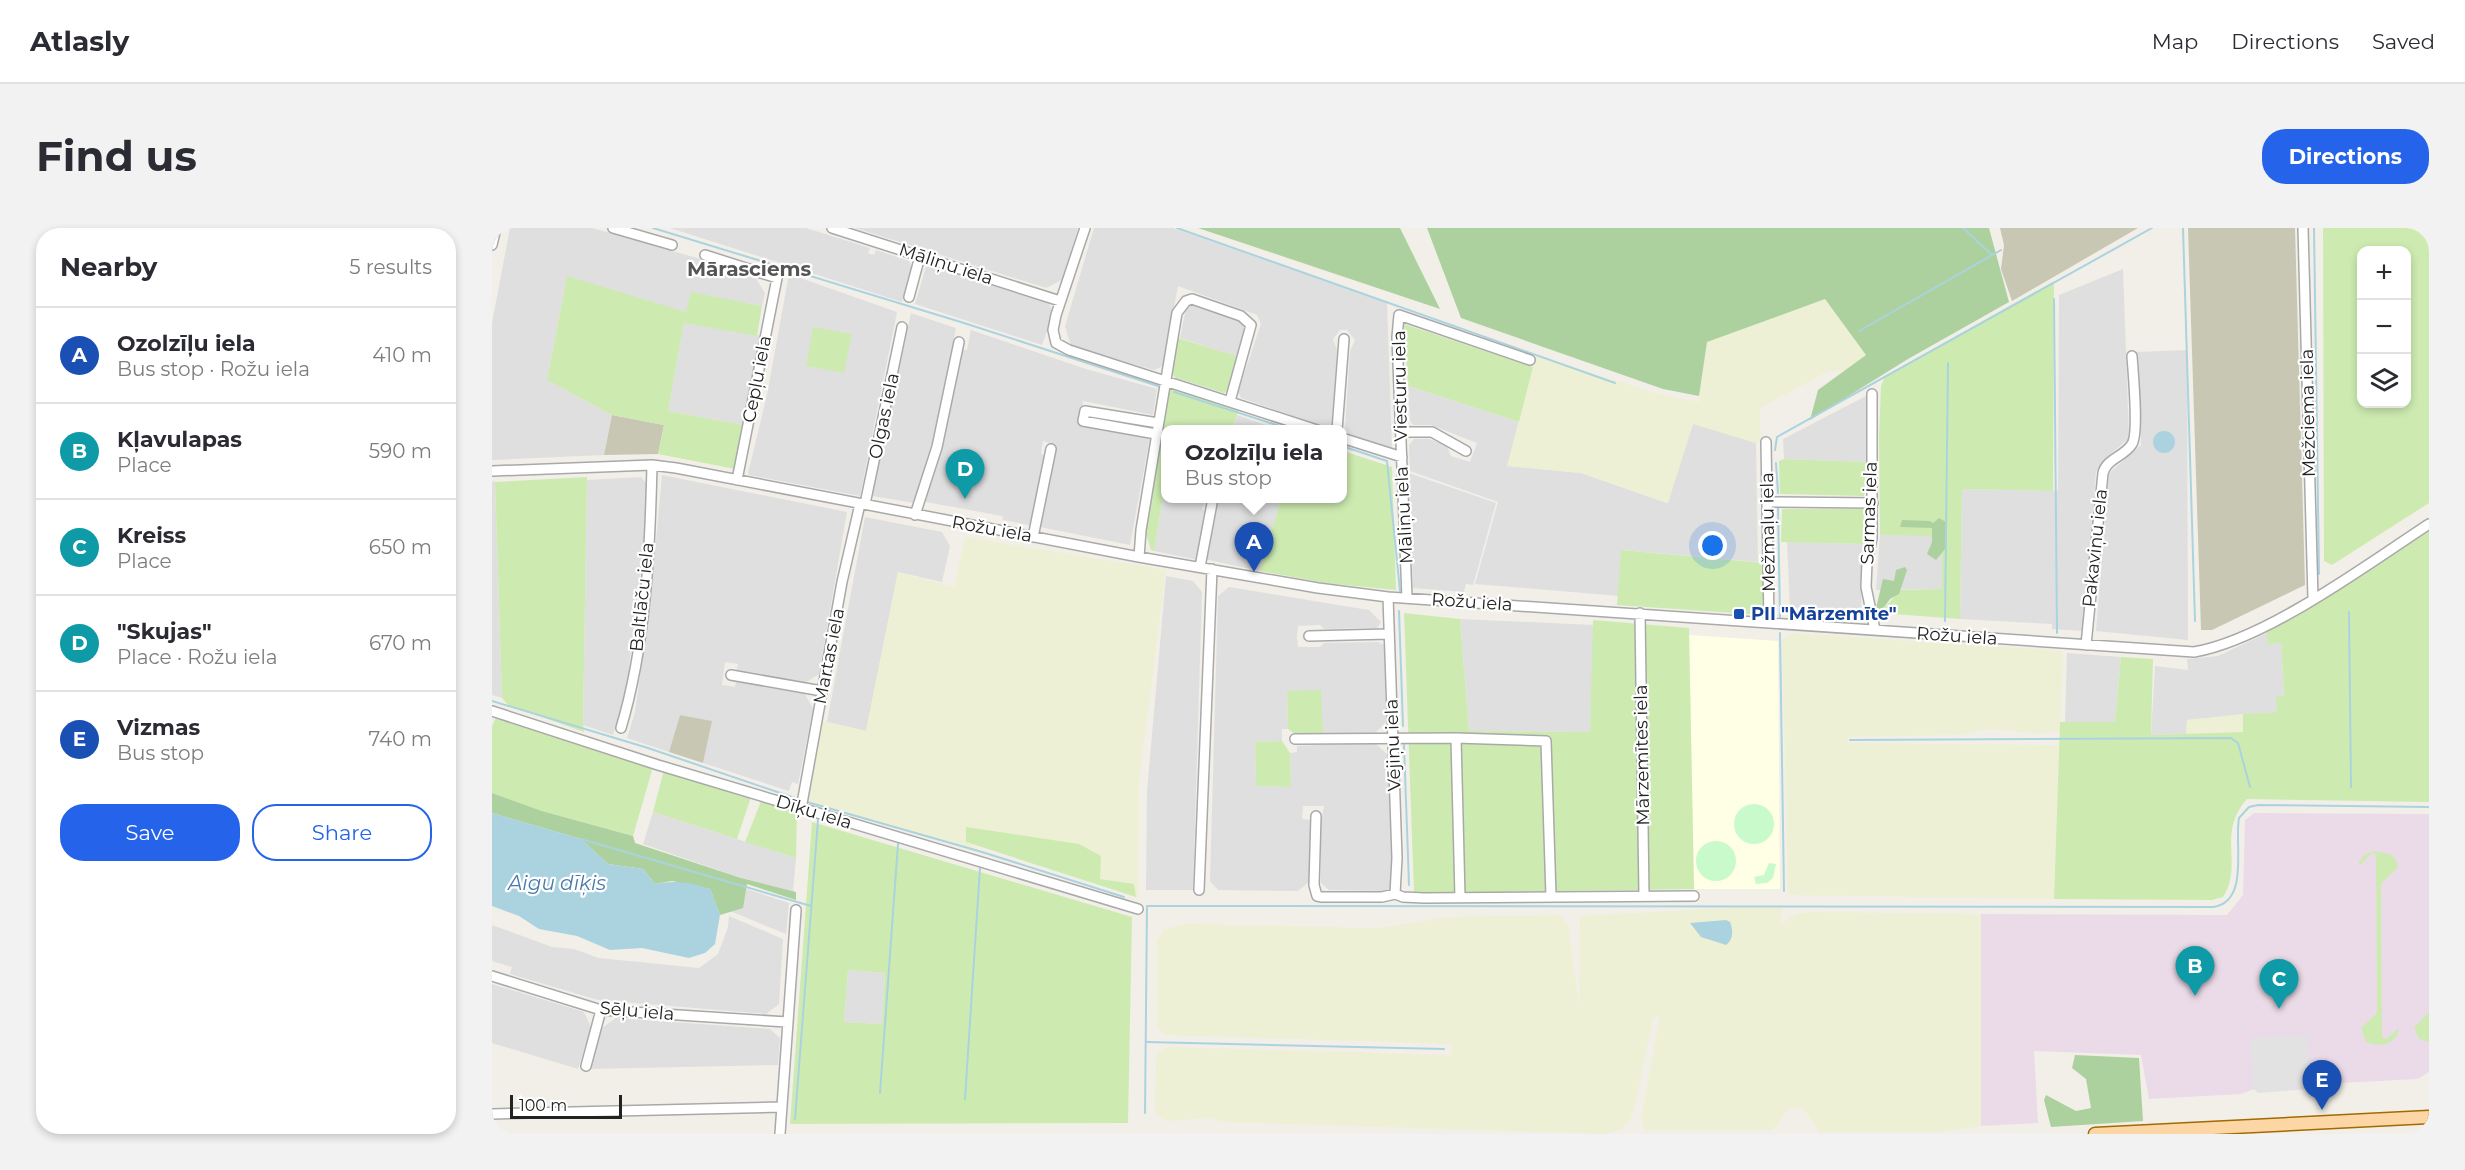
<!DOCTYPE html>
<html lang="en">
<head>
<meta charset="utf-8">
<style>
	:root { --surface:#fff; --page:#f2f2f3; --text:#2b2b33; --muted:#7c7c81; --line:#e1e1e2; --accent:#2563eb }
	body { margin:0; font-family:Montserrat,sans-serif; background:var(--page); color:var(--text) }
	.controls { position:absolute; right:18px; top:18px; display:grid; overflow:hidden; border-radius:12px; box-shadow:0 3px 9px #0003 }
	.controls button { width:54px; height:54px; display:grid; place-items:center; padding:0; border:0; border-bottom:2px solid var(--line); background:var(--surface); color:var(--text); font:30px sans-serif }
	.scale { position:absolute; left:18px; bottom:15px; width:112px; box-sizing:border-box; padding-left:6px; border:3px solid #222; border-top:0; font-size:16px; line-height:21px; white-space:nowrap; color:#222; -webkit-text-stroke:4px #fff; paint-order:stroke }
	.you { position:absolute; left:1221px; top:318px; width:21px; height:21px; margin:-15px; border:4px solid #fff; border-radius:50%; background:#1a73e8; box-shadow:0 0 0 9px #1a73e833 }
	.badge { display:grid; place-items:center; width:39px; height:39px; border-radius:50%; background:var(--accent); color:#fff; font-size:20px; font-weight:700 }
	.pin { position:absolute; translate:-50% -50px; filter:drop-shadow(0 2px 3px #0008) }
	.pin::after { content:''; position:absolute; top:32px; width:21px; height:18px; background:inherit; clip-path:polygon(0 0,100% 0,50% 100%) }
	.popup { position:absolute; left:669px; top:197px; width:186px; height:78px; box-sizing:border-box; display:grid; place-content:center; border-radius:12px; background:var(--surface); filter:drop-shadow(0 2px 4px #0005); font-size:20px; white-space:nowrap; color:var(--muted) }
	.popup b { font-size:22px; color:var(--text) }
	.popup::after { content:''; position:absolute; left:50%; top:100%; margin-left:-12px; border:12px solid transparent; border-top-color:var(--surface) }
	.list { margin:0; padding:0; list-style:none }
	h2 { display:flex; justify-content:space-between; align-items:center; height:78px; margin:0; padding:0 24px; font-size:26px }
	h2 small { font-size:20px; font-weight:400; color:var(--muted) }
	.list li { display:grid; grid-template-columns:39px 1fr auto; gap:18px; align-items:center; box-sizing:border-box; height:96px; padding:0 24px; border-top:2px solid var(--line) }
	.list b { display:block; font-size:22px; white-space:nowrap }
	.list p { margin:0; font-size:20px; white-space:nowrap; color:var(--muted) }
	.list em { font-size:20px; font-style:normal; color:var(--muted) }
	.actions { display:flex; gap:12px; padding:18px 24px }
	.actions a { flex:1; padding:14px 0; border:2px solid var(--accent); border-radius:24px; text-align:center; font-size:21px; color:var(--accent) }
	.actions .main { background:var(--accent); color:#fff }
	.icon { flex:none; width:33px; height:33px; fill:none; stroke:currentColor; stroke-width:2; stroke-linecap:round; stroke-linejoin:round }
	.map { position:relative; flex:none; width:1937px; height:906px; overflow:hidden; border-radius:24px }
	header { display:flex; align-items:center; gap:36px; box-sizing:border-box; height:84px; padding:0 30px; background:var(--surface); border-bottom:2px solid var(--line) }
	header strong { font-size:28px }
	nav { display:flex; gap:33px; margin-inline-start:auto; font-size:21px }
	.intro { display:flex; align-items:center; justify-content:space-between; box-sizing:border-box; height:144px; padding:0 36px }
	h1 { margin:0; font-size:42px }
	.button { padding:15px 27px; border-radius:24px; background:var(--accent); color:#fff; font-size:21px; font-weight:700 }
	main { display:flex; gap:36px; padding:0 36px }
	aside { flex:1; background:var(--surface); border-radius:24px; box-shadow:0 3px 9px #0003 }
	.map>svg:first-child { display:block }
	.residential { fill:#e0dfdf }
	.industrial { fill:#ebdbe8 }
	.education { fill:#ffffe5 }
	.construction { fill:#c7c7b4 }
	.farmland { fill:#eef0d5 }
	.grass { fill:#cdebb0; fill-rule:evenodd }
	.forest { fill:#add19e }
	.park { fill:#c8facc }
	.parking { fill:#e2e2e2 }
	.water { fill:#aad3df }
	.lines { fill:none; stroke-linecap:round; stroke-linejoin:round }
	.stream { stroke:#aad3df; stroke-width:2 }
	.minor-casing { stroke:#a9a9a9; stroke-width:12 }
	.major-casing { stroke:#a06b00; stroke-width:15 }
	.minor { stroke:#fff; stroke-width:9 }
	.major { stroke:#fcd6a4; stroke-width:12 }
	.transit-dot { fill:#1a4fb4; stroke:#fff; stroke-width:2 }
	.labels { text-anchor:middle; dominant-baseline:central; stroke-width:4.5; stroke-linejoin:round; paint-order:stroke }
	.street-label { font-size:18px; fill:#222; stroke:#fff }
	.transit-label { font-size:18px; font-weight:bold; fill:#164399; stroke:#fff; text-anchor:start }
	.neighbourhood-label { font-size:20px; font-weight:bold; fill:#555; stroke:#fff }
	.water-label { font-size:20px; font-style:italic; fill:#4a7aab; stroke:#fff }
</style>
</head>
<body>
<header>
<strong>Atlasly</strong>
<nav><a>Map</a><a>Directions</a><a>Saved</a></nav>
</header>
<div class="intro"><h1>Find us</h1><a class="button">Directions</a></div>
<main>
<aside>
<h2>Nearby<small>5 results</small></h2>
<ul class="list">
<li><span class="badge" style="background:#1a4fb4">A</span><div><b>Ozolzīļu iela</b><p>Bus stop · Rožu iela</p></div><em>410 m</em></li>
<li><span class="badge" style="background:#0f9aa8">B</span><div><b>Kļavulapas</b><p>Place</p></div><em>590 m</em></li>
<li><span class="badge" style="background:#0f9aa8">C</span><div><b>Kreiss</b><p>Place</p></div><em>650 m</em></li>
<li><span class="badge" style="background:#0f9aa8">D</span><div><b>&quot;Skujas&quot;</b><p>Place · Rožu iela</p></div><em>670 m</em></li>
<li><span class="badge" style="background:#1a4fb4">E</span><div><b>Vizmas</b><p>Bus stop</p></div><em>740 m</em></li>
</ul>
<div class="actions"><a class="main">Save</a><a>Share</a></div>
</aside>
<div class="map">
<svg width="1937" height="906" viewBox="0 0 1937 906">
	<rect width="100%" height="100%" fill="#f2efe9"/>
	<!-- residential -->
	<path class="residential" d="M18,0H100L205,30L263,49L273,65L270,78L199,65L195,85L75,49L55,152L120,187L112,227L0,232V95Z
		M178,0H314L378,20L376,25L382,27L384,22L417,33L421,42L410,74Z
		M363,0H586L570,52L554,60Z
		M602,0H681L895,75L900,223L858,208L853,200L858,123L863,112L855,102H848L841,111L845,122L840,196L835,200L749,170L746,164L769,96L765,87L686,58L671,138L662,142L579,118L573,98Z
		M441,35L556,73L561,86L550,117L423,76L434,39Z
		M1631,41L1637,210L1612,232L1604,244L1591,403L1560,401V396L1468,391L1470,261L1566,263L1567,67Z
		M297,46L405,84L368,268L257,247L256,245L275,167Z
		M701,76L753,95L756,101L747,129L688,110L694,80Z
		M419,85L464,100L441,220L423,275L380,268Z
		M192,94L269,108L252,197L176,183Z
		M479,102L594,141L665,161L661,187L591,173L588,197L658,209L638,317L548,299L563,217L551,213L549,226L554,228L541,298L511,292L510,288L434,274L432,270L457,185L469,121L475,122Z
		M1695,122L1696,412L1604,403L1617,245L1649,217L1645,124Z
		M916,158L1027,194L1016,238L1089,245L1175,275L1201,195L1264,215L1266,334L1130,322L1127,368L983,356L1006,274L918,243L917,217L922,211H937L955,218L959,228L978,234L985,215L939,197H921L918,192Z
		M1374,168V234L1292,231L1291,211Z
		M745,187L776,198L787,201H740Z
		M917,245L1004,275L981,357L974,356L972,364L921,360Z
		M170,247L355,284L327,446L313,455L244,443L246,436L233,434L230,457L243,459L244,453L313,466L321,481L306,556L300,554L297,563L211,535L219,493L188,487L177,524L135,510L143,484L159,368Z
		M149,249L156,257L154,315L149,339L134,464L121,507L91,497L95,252Z
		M3,253L10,470L0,467V254Z
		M673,257L674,270L714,271L710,281L715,284L706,332L662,323Z
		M724,271H789L768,343L712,331Z
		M373,289L450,304L458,318L450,354L406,344L374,503L335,494Z
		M1388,307H1449L1451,361L1384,362Z
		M1295,314L1371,316L1369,385L1298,379Z
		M674,348L701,353L710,364L701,662H654L655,563Z
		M737,359L877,382L889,394L885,400L832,401L828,397L806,398L805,409L806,419H828L832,415L886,414L892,417L894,494L883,505L831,507L795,463L796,501H790V513L763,514L764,558L799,559L798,525L805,524V518L883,515L896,527L900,659L897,663L837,662L829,655V595L832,578H811L810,591L818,592V653L806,663L726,662L718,653L726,368Z
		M968,391L1102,397L1098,504L977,503Z
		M1775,405L1776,417L1789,413L1792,468L1785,484L1695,492L1694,506L1659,507L1663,438L1696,442L1695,431L1726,428Z
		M1575,425L1629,429L1623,494H1573Z
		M161,584L304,630L301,663L249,650L151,616Z
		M245,658L297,675L294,706L238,683Z
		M237,688L291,711L287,776L274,786L106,772L18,746L20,739L0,733V697L60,719L82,721L107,730L207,740L226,726L236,699Z
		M356,742L393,745L390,796L352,794Z
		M0,756L92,784L99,799L86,841L0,815Z
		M124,790L278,801L288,810L286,837L98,841L110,800Z"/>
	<!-- industrial -->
	<path class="industrial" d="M1762,585L1937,586V844L1926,851L1768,859L1749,866L1657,871L1649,827L1542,823L1546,895L1489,898V686L1735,687L1751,667L1753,592Z"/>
	<!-- education -->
	<path class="education" d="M1197,407L1286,413L1288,661H1202Z"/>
	<!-- construction -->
	<path class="construction" d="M1508,0H1646L1520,73L1509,41L1512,17Z
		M1696,0H1803L1813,357L1720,402H1709Z
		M120,187L172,197L166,226L112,227Z
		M188,487L220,493L211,535L177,524Z"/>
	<!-- farmland -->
	<path class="farmland" d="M1335,67L1374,127L1352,143H1337L1268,180L1269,213L1264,215L1201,196L1176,275L1089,245L1015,238L1044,127L1166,166L1207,174L1211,112Z
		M473,309L674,342L647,555L646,680L642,657L608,651L474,614L490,624L327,578L316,572L331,493L374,503L406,344L462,359Z
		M1299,405L1571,423L1568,502L1549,506L1497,501L1469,507L1356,509V515L1567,517L1562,671L1296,667L1290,412Z
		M1751,486V504L1694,506L1695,492Z
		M1290,677L1289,696L1304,686L1321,684L1489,686V898L1447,904H1327L1311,880L1302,879L1296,881L1285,898L1279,902H1153L1149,891L1168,787L1161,791L1143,879L1138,892L1130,901L1113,906L734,894L714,890L680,893L670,891L663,883L664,830L667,824L676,819L959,827L960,816L672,807L665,800V713L671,702L692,696L888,700L956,689L1067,687L1076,696L1087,777L1088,688Z"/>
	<!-- grass -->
	<path class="grass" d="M1831,0H1937V275L1840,337L1832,333ZM1870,22H1914V176H1870Z
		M75,48L194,84L199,64L270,78L265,108L192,95L176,183L252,197L243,241L166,226L172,197L120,187L55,152Z
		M1562,53L1561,263L1470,261L1468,391L1388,385L1408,362L1450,361V325L1454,320L1440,300V308L1388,307L1387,209L1389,158L1393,148Z
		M912,96L1041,139L1027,194L916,158Z
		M321,99L360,106L352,145L314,138Z
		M686,110L748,129L738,162L732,165L684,150L679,145Z
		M680,161L747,181L740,201L674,202L673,257L662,323L659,322L653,302L676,165Z
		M851,223L900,239L904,362L834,355L768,343L789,271L850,270Z
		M1292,231L1374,234L1372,268L1288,266L1287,233Z
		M95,249L91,497L92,504L16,477L10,470L3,254Z
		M1290,281H1372L1371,316L1289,314Z
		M1937,302V574L1755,571C1724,605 1752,637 1731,669L1720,672L1562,671L1568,494H1623L1629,429L1661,431L1659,507L1751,504V486L1785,484L1784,469L1792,468L1789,414L1776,417L1774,402Z
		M1129,322L1273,335L1275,381L1271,387L1125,377Z
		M912,385L968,391L977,503L1098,504L1101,392L1197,400L1202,661L922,665Z
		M829,462L831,507H804L796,501L795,463Z
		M5,487L161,539L141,608L50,583L0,565V498Z
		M790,513L798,525L799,559L764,558L763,514Z
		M172,542L259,569L245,611L161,584Z
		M269,573L305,583L304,630L253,614Z
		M320,594L640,689L636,895L298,896ZM356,742L393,745L390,796L352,794Z
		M474,599L587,616L609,628L608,651L642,656L644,669L474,614Z
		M1881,623L1898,626L1904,631L1906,639L1889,656L1890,809L1894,811L1907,800C1905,817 1888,820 1874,814L1869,800L1885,785L1884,627L1881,624L1867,638V634L1872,627Z
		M1937,784V814H1936L1927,811L1922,800Z"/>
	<!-- forest -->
	<path class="forest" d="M706,0H908L948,81Z
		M935,0H1497L1517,74L1416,131L1318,192L1326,162L1374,127L1333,71L1215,114L1207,168L1171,161L969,90Z
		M1447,290L1454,294V320L1444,332L1435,326L1440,314V300L1408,299L1410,292L1438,293L1441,295Z
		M1413,339L1415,342L1407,366L1398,371L1388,385L1384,380L1391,351L1402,353L1404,342Z
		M0,565L50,583L141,608L143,615L249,650L304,664V672L255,656L251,680L228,687L218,661L180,653L163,656L151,641L116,636L89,611L0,585Z
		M1583,827L1647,830L1651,893L1559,899L1552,872L1554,867L1584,883L1599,880L1594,851L1580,840Z"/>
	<!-- park -->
	<path class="park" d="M1242 596a20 20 0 1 1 40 0a20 20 0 1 1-40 0Z
		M1204 633a20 20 0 1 1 40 0a20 20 0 1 1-40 0Z
		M1277,635L1284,636L1281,650L1275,655L1264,656L1262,649L1272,647Z"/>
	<!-- parking -->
	<path class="parking" d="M1816,807L1818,861L1766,865L1761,860L1758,810Z"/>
	<!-- water -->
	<path class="water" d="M1661 214a11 11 0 1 1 22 0a11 11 0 1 1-22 0Z
		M0,585L89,611L116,636L151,641L163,656C184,652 198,654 218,661L228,687L223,716L213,725L197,730L150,720L118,722L85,708L47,701L27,688L0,678Z
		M1234,692L1238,694C1241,702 1242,711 1234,717L1209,709L1198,695Z"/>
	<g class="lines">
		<!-- stream -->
		<path class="stream" d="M161,0L472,95L666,158
			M685,0L1123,155
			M1471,0L1500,27
			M1691,0L1703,393
			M1822,0L1827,346
			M1562,71L1565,405
			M1367,103L1509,22
			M682,164L800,202
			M850,218L895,233L908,363
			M1283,222L1285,209L1660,0
			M1284,235L1286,265
			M1286,278L1288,389
			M907,383L911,498
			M1857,384L1859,559
			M1453,393L1456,135
			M1288,405L1292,663
			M0,473L156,520L303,570
			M1358,512L1739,510L1746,515L1758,559
			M912,517L917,657
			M315,574L490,624L632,669
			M89,611L319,678
			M655,814L952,821
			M388,865L406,616
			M473,871L488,640
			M653,885L655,678L1721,679C1758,674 1742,616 1747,590L1757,579L1766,577L1937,579
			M303,891L326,592"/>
		<defs>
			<path id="minor" d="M121,0L180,17
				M340,0L568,73
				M593,0L564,87L561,102L564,115L577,122L825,202
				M1811,0L1821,371
				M0,17L4,0
				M213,27L285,50L245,252
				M417,69L428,28
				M1380,166V310L1375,334L1374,359L1383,402
				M845,202L852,111
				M910,204H940L974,223
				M664,206L591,193L593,183L666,195
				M850,210L910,229
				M1274,214L1277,394
				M0,243L160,237L184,240L647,329L826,360L896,369L1702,424C1775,411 1874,337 1937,296
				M1276,274L1381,275
				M373,276L410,99
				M423,287L445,219L467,114
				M541,309L559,221
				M647,329L649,302L685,85L694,73L700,71L749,88L759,97L738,173
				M708,339L721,270
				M896,369L905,630L903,666
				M915,370L905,109L907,87L1038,132
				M1148,385L1152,668
				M817,408L896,406
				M1594,417L1611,245C1615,230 1632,229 1640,216C1647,205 1641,144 1640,128
				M239,447L330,463
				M0,483L166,537L646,681
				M129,500C154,416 158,324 160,237
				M964,510L1054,513L1059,668
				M803,511L964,510L968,669
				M309,581L350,354L368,276
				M824,588L822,657L825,668L830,669H890L903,666L911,669L932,670L1202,668
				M707,662L720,341
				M0,748L109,782L295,794
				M94,838L109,782
				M0,886L288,879
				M288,906L304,682"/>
			<path id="major" d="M1603,906L1937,889"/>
		</defs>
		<!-- minor casing -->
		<use href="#minor" class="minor-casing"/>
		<!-- major casing -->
		<use href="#major" class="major-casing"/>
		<!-- minor -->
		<use href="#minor" class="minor"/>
		<!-- major -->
		<use href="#major" class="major"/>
	</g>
	<!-- markers -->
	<rect class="transit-dot" x="1241" y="380" width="12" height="12" rx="3"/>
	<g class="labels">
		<!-- street labels -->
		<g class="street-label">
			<text transform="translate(454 36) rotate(18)">Māliņu iela</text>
			<text transform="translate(265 151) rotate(-79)">Cepļu iela</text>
			<text transform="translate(908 158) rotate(-91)">Viesturu iela</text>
			<text transform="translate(1816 185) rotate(-91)">Mežciema iela</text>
			<text transform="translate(392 188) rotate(-78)">Olgas iela</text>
			<text transform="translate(1377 285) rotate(-88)">Sarmas iela</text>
			<text transform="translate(912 287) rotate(-93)">Māliņu iela</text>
			<text transform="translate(500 301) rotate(10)">Rožu iela</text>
			<text transform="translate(1276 304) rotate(-91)">Mežmaļu iela</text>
			<text transform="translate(1603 320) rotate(-84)">Pakaviņu iela</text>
			<text transform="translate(150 369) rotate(-84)">Baltlāču iela</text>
			<text transform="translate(980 374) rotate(4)">Rožu iela</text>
			<text transform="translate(1465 408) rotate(4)">Rožu iela</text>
			<text transform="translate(337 428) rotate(-79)">Martas iela</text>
			<text transform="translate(901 517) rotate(-92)">Vējiņu iela</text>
			<text transform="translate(1150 527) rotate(-91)">Mārzemītes iela</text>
			<text transform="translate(322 584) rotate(17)">Dīķu iela</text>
			<text transform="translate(145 783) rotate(5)">Sēļu iela</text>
		</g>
		<!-- transit labels -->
		<g class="transit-label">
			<text x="1259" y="386">PII "Mārzemīte"</text>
		</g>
		<!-- neighbourhood labels -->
		<g class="neighbourhood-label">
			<text x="257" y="41">Mārasciems</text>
		</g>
		<!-- water labels -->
		<g class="water-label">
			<text x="65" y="655">Aigu dīķis</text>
		</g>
	</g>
</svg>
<div class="controls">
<button>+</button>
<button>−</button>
<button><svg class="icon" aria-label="layers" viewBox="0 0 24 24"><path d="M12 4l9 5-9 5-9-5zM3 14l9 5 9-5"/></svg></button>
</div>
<div class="scale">100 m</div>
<div class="you"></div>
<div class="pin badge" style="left:762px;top:344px;background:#1a4fb4">A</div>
<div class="popup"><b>Ozolzīļu iela</b>Bus stop</div>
<div class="pin badge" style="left:1703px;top:768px;background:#0f9aa8">B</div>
<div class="pin badge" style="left:1787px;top:781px;background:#0f9aa8">C</div>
<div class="pin badge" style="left:473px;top:271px;background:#0f9aa8">D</div>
<div class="pin badge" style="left:1830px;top:882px;background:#1a4fb4">E</div>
</div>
</main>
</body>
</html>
